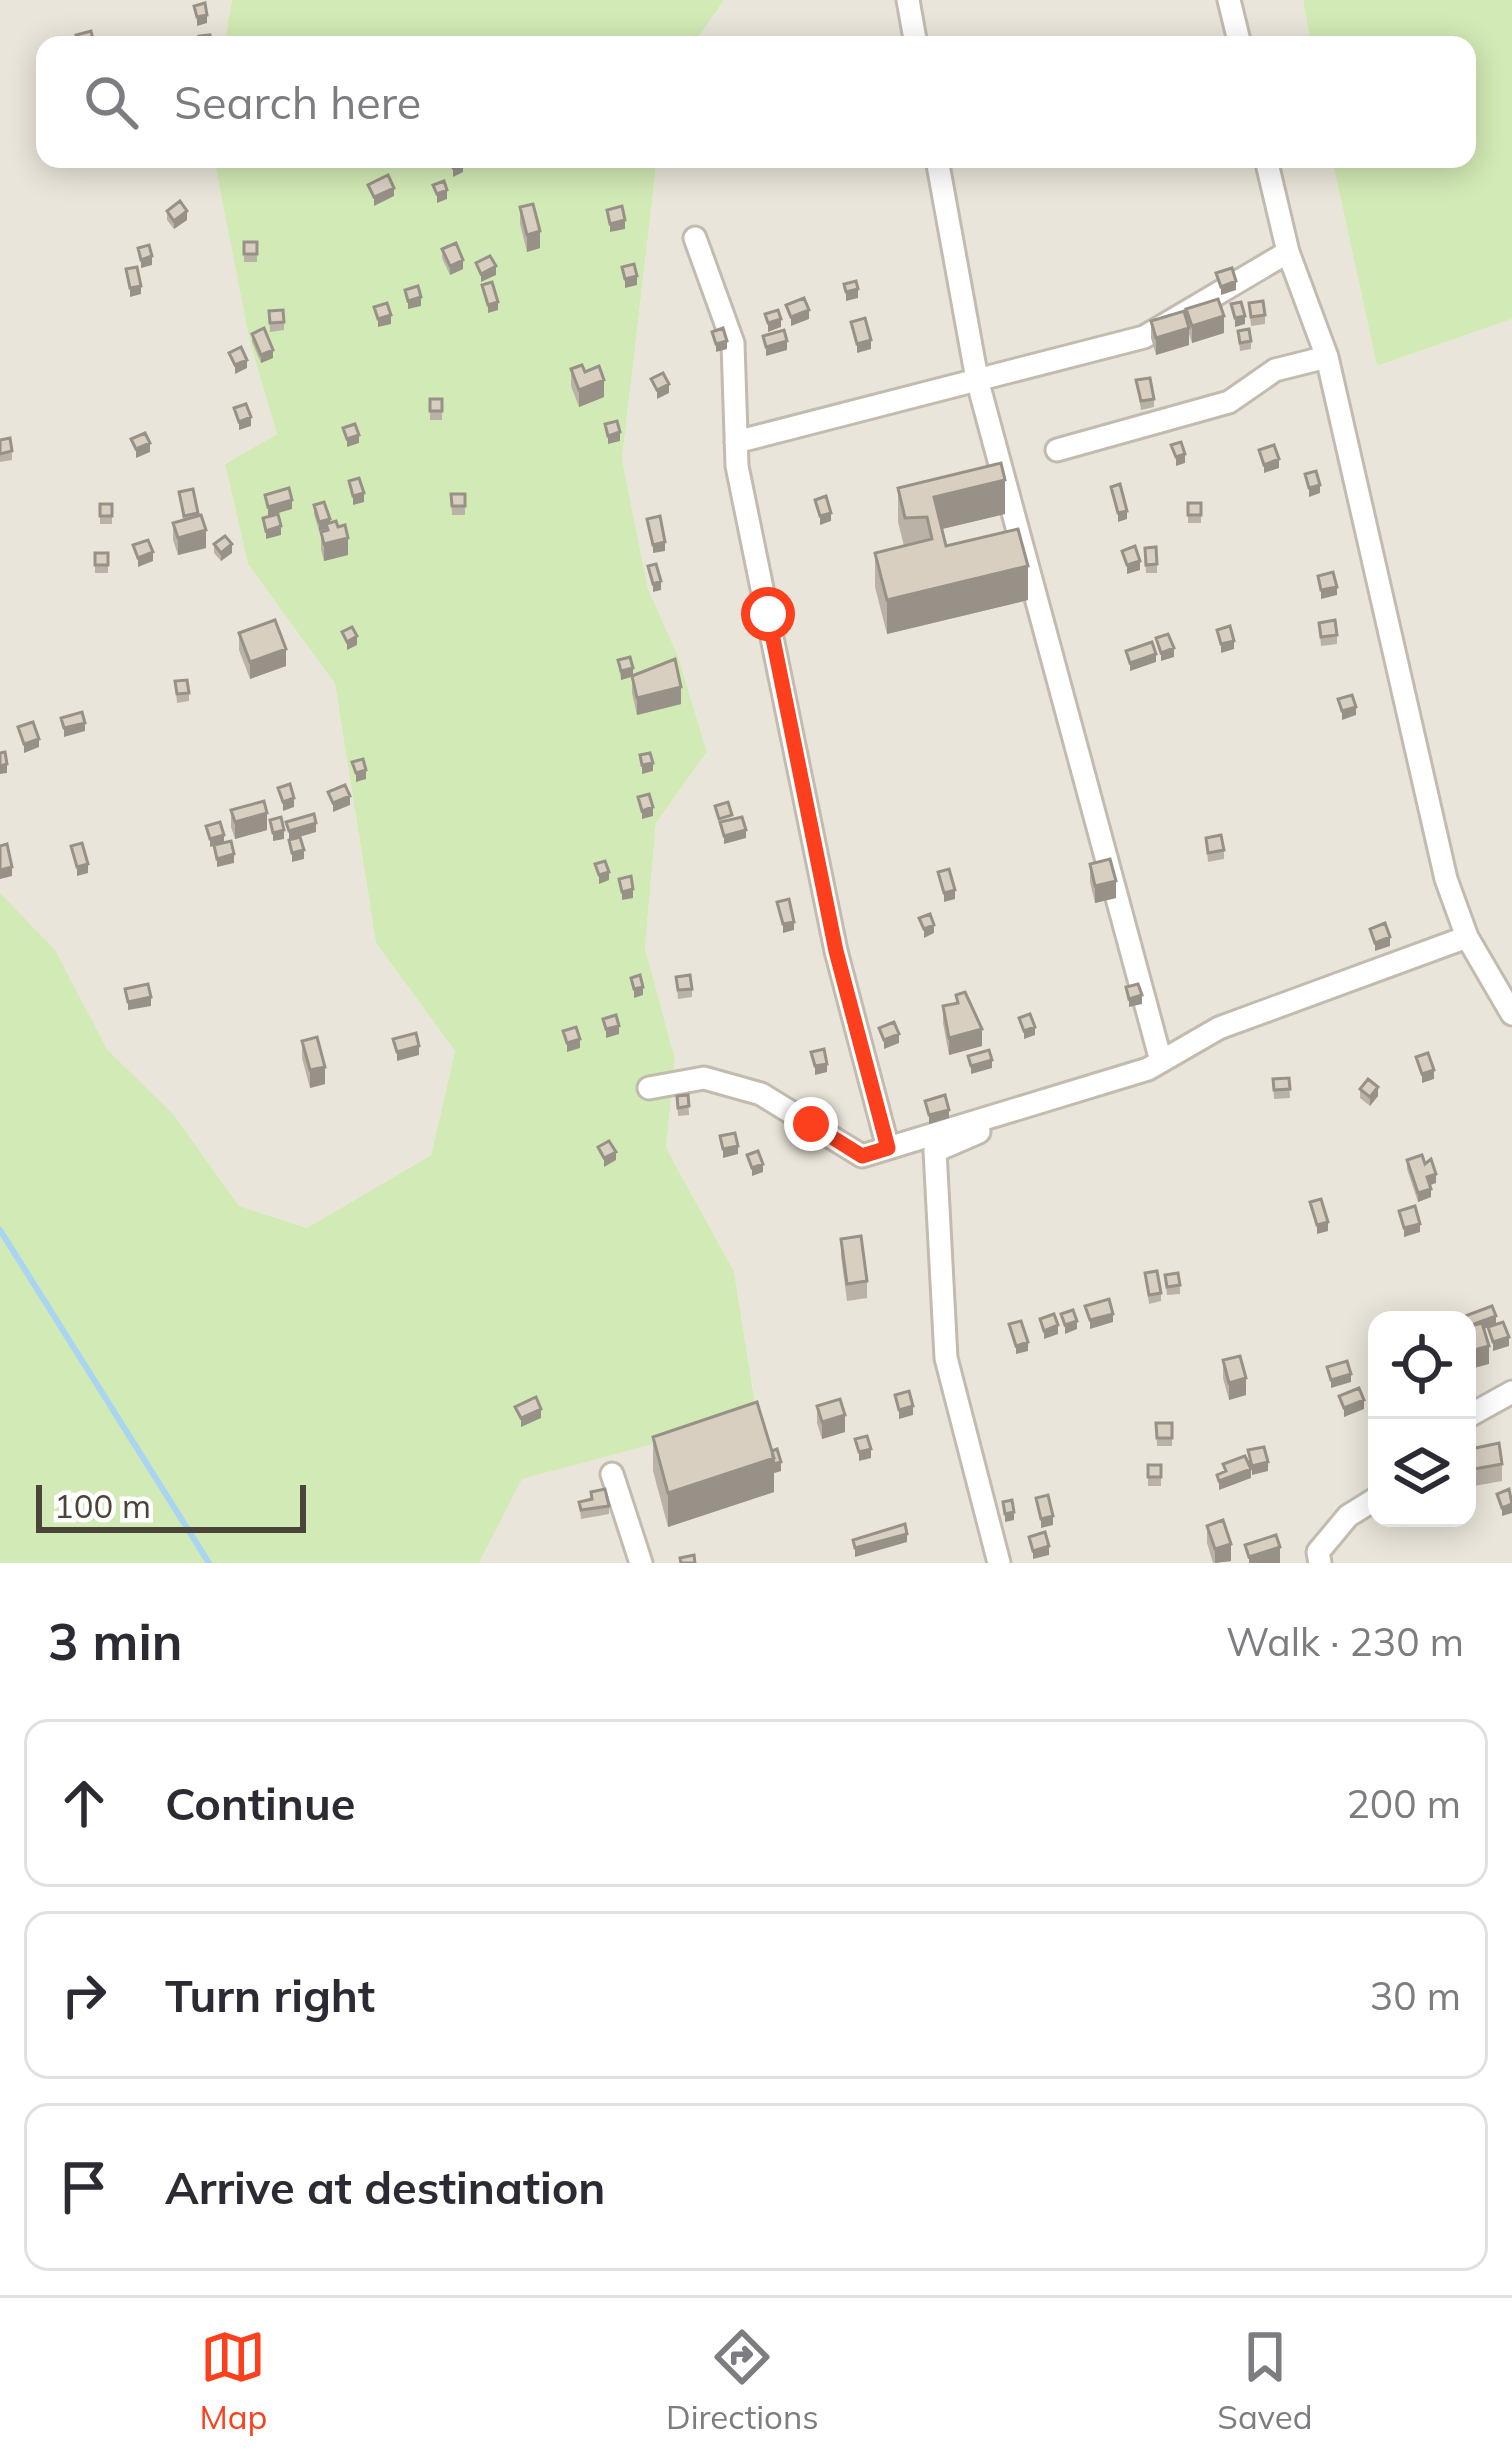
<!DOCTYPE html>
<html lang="en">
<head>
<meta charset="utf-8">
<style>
	:root { --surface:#fff; --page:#f2f2f3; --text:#2b2b33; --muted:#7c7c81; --line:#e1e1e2; --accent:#fc3f1d }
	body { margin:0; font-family:Mulish,sans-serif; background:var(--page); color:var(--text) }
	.controls { position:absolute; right:36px; bottom:36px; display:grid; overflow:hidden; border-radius:24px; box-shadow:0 6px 30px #0003 }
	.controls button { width:108px; height:108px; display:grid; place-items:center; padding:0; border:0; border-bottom:3px solid var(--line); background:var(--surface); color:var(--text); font:60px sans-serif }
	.scale { position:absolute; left:36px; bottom:30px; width:270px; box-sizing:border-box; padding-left:12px; border:6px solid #4b4439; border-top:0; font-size:33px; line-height:42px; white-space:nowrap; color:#4b4439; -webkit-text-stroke:9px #fff; paint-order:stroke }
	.stop { position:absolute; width:36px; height:36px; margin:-27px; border:9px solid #fc3f1d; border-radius:50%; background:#fff }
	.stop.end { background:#fc3f1d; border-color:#fff; box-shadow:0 3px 12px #0008 }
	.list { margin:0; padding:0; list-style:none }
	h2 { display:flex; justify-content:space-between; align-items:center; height:156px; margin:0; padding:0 48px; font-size:51px }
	h2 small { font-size:39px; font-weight:400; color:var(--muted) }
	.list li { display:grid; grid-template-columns:78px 1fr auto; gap:36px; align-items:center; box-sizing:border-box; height:168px; margin:0 24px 24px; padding:0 24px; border:3px solid var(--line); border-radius:24px }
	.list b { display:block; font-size:45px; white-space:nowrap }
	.list em { font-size:39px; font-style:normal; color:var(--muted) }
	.icon { flex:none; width:66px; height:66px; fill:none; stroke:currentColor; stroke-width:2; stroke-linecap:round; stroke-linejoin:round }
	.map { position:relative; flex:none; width:1512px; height:1563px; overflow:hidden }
	.search { position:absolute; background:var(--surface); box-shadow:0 6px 30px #0003; left:36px; right:36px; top:36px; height:132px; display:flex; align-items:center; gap:30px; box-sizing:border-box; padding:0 42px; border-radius:24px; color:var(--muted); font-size:45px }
	.sheet { height:732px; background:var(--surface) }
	nav { display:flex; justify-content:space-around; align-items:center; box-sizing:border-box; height:168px; border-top:3px solid var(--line); background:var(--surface); font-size:33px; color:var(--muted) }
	nav a { display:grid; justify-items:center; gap:6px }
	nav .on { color:var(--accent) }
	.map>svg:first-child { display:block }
	.residential { fill:#eae5da; fill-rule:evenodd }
	.green { fill:#d2eab5 }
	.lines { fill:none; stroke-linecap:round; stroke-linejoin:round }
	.stream { stroke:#a9d4f2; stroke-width:6 }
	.minor-casing { stroke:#c2bbae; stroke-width:27 }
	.minor { stroke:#fff; stroke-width:21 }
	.wall { fill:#bab2a6 }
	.shaded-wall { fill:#979187 }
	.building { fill:#d8cfc1; stroke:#979187; stroke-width:3 }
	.route { stroke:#fc3f1d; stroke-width:15 }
</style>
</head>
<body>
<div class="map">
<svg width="1512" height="1563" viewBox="0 0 1512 1563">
	<rect width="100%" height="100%" fill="#f6f3ec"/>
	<!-- residential -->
	<path class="residential" d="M0,0H232L224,45H45V159H214L250,343L277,434L225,464L248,564L335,684L376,943L455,1051L431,1155L307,1228L239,1206L174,1115L107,1049L55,951L0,893Z
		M724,0H1303L1311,45H693Z
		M657,159H1332L1377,366L1512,319V1563H479L521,1479L757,1415L734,1271L666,1148L675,1059L645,948L656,823L707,752L678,656L648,589L622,459ZM1377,1320H1467V1518H1377Z"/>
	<!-- green -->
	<path class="green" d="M232,0H724L693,45H224Z
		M1303,0H1512V319L1377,366L1332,159H1467V45H1311Z
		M214,159H657L622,459L648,589L678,656L707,752L656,823L645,948L675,1059L666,1148L734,1271L757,1416L522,1479L479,1563H0V893L55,950L107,1049L174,1115L239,1206L307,1228L431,1155L455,1051L376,943L335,684L248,564L225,464L277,434L250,343Z"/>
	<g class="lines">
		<!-- stream -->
		<path class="stream" d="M0,1230L209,1563"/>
		<defs>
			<path id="minor" d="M908,0L916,45
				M1229,0L1240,45
				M937,159L977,379L1161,1061
				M1266,159L1288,252L1327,357L1446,879L1467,937
				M695,238L733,343L737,466L836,951L888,1148
				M736,442L1144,337L1288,252
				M1057,450L1229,402L1275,370L1327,357
				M649,1088L704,1078L761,1094L862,1156L1148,1069L1219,1028L1467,937L1512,1014
				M979,1132L935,1151L946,1358L999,1563
				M1467,1417L1512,1392
				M612,1474L641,1563
				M1320,1563L1318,1552L1348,1516L1377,1498"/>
		</defs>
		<!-- minor casing -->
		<use href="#minor" class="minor-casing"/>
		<!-- minor -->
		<use href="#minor" class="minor"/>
	</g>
	<!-- wall -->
	<path class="wall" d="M520,207L540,248L527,252L520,224Z
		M167,211L187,220L174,229L167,220Z
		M244,242H257V262H244Z
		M442,249L463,269L450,275L442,258Z
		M1249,303L1265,315V324L1251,326Z
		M1186,309L1224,333L1192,343L1189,334V345L1156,355L1151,338V321L1186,320Z
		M269,311L284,322V330L270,332Z
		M1238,331L1251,341V349L1240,351Z
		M252,334L273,358L261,363L252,342Z
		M571,369L585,372L604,397L579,407L571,386Z
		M1136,380L1154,399V407L1141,410Z
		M430,399H442V420H430Z
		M0,440L12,451V460L0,462Z
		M898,488L1005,514L941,529L946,546L1028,600L887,634L875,587V553L904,546L898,522Z
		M193,489L206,548L178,555L173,540V523L183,520L179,492Z
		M451,494H465V515H452Z
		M1188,503H1201V523H1188Z
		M100,504H112V524H100Z
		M314,505L330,523L348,555L324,561L321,549V532L326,529L319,531L314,514Z
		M214,544L232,553L221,561L214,553Z
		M1145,548L1157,564V573H1146Z
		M95,553H108V573H95Z
		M1319,623L1337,635V644L1321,646Z
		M239,633L286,666L250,679L239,650Z
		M618,660L633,676L681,704L637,715L632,693V677L621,680Z
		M175,681L189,693V701L177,703Z
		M231,810L267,830L235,839L231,827Z
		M1206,838L1224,850V859L1208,862Z
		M1090,864L1116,898L1095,903L1090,882Z
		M676,977L692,989V997L678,999Z
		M956,995L982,1046L949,1055L943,1023V1006L956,1003Z
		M302,1041L325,1084L310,1088L302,1058Z
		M1289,1078L1290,1098L1274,1099L1273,1079Z
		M1360,1089L1378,1096L1370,1106L1360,1098Z
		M688,1095L689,1115L678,1116L677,1096Z
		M1407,1160L1425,1164L1436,1183L1430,1185L1431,1197L1418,1202L1407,1169Z
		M841,1239L867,1281V1298L847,1301L841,1256Z
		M1145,1273L1161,1293V1301L1149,1304Z
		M1165,1275L1180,1285V1294L1167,1295Z
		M1223,1360L1246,1395L1229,1400L1223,1378Z
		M817,1406L845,1432L822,1439L817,1423Z
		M1156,1423H1172V1446H1157Z
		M653,1437L772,1451L781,1471L774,1473V1492L668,1527L653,1471Z
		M1471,1449L1502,1464V1481L1474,1486L1471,1466Z
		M1148,1465H1161V1486H1148Z
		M591,1492L609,1506V1514L581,1519L579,1502L591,1499Z
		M1207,1526L1231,1561L1213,1563L1207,1543Z"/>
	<!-- shaded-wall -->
	<path class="shaded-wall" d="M207,15V23L197,26V17Z
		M463,163V172L453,177V168Z
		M394,188V196L374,206V197Z
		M447,190V199L437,203V194Z
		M187,211V220L174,229V221Z
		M625,220V229L610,232V224Z
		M540,231V248L527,252V235Z
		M152,256V265L141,268V260Z
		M463,260V269L450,275V266Z
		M496,266V275L481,282V274Z
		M637,276V285L625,288V279Z
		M1236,281V290L1221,295V287Z
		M141,286V294L130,297V288Z
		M858,289V298L846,301V292Z
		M421,297V306L408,309V301Z
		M498,302V310L488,313V305Z
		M809,310V319L791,326V317Z
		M391,315V324L378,327V319Z
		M1224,316V333L1192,343V326Z
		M1245,316V324L1235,327V318Z
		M781,319V327L768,332V323Z
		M1189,328V345L1156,355V338Z
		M871,340V349L857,353V344Z
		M727,341V349L716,352V344Z
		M787,341V350L766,356V347Z
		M273,350V358L261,363V355Z
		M247,360V368L235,374V365Z
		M604,380V397L579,407V390Z
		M669,384V393L657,399V390Z
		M251,417V426L239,430V422Z
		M620,432V441L608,444V436Z
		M359,435V443L347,447V439Z
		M150,443V452L136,458V449Z
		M1185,454V463L1176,466V457Z
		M1279,459V468L1264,473V465Z
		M1005,480V514L934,531V497Z
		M1320,485V493L1309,497V488Z
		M364,493V502L353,505V496Z
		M292,500V509L268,516V507Z
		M1127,511V519L1118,522V513Z
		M831,513V521L820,525V516Z
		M330,519V528L326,524V529L319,531V522Z
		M281,526V535L266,539V531Z
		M206,530V548L178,555V538Z
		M348,538V555L324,561V544Z
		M665,542V551L653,553V545Z
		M232,544V553L221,561V553Z
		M153,552V561L138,567V558Z
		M1140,561V570L1127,574V565Z
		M1028,566V600L887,634V600Z
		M661,581V590L653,592V584Z
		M1337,587V595L1321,599V590Z
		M357,636V645L347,650V642Z
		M1234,641V649L1221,653V644Z
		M1174,648V657L1161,661V653Z
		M286,649V666L250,679V662Z
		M1156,654V662L1130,671V663Z
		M633,668V676L621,680V671Z
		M681,687V704L637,715V698Z
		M1356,707V715L1342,720V711Z
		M85,723V731L64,737V728Z
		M39,739V747L24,753V744Z
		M653,763V771L642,774V765Z
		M7,764V773L0,774V766Z
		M366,770V779L356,782V773Z
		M350,796V805L333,812V803Z
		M294,798V807L283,811V802Z
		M653,807V816L642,819V811Z
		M267,813V830L235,839V822Z
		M316,823V832L289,840V831Z
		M284,830V839L273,841V833Z
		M746,830V838L724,844V836Z
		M224,835V843L210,847V839Z
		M304,850V859L292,862V853Z
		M234,854V863L217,867V859Z
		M88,864V873L77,876V867Z
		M12,867V876L0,879V870Z
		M609,872V880L599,884V875Z
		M1116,881V898L1095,903V886Z
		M633,889V898L622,900V892Z
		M955,890V899L944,902V893Z
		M794,922V930L783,933V924Z
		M934,925V933L924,938V929Z
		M1390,937V946L1375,951V943Z
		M643,987V995L634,998V989Z
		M1142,995V1004L1129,1007V999Z
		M151,997V1006L128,1010V1002Z
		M619,1026V1034L606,1038V1029Z
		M1035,1027V1035L1024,1039V1031Z
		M982,1029V1046L949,1055V1038Z
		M899,1034V1043L884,1049V1040Z
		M580,1039V1048L567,1052V1043Z
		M419,1046V1055L397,1061V1052Z
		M992,1060V1068L971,1074V1066Z
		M827,1064V1072L815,1075V1066Z
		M325,1067V1084L310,1088V1070Z
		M1434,1070V1079L1422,1083V1074Z
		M1378,1087V1096L1370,1106V1097Z
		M949,1110V1118L929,1124V1115Z
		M738,1146V1154L723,1158V1149Z
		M616,1152V1160L604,1167V1158Z
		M763,1164V1172L752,1176V1168Z
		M1436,1174V1183L1427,1186V1177Z
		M1431,1189V1197L1418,1202V1193Z
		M1328,1222V1231L1317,1234V1225Z
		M1420,1224V1232L1404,1237V1228Z
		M1113,1314V1322L1090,1329V1320Z
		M1496,1316V1324L1469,1335V1326Z
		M1077,1321V1329L1065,1334V1325Z
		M1058,1325V1334L1044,1339V1331Z
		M1509,1337V1346L1493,1351V1342Z
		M1028,1342V1351L1016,1354V1346Z
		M1489,1346V1364L1467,1370V1352Z
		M1351,1374V1382L1331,1388V1380Z
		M1246,1378V1395L1229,1400V1383Z
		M1364,1400V1409L1344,1417V1408Z
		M913,1406V1415L899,1419V1410Z
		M541,1409V1418L521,1427V1418Z
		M845,1415V1432L822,1439V1422Z
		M871,1449V1458L859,1461V1452Z
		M774,1458L781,1462V1471L774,1473V1492L668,1527V1493Z
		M1268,1462V1471L1252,1475V1466Z
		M1251,1469V1478L1219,1490V1481Z
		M1512,1504V1513L1502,1516V1508Z
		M1014,1512V1520L1005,1522V1514Z
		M1053,1516V1525L1041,1528V1519Z
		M907,1534V1542L855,1557V1548Z
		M1231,1544V1561L1215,1563V1549Z
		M1049,1546V1555L1033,1559V1551Z
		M1280,1547V1563H1249V1557Z"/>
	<!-- building -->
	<path class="building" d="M205,3L207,15L197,17L194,6Z
		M91,31L94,43L78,45L76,35Z
		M210,35L211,45H200L199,36Z
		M180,40L181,45H166V44Z
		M448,159H461L463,163L453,168Z
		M388,175L394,188L374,197L368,185Z
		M444,181L447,190L437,194L433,185Z
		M180,201L187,211L174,221L167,211Z
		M533,204L540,231L527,235L520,207Z
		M622,206L625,220L610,224L607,210Z
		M244,242H257V254H244Z
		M456,243L463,260L450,266L442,249Z
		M149,245L152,256L141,260L138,248Z
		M490,256L496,266L481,274L476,263Z
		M634,264L637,276L625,279L622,267Z
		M137,267L141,286L130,288L126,269Z
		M1232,268L1236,281L1221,287L1216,273Z
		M856,281L858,289L846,292L844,284Z
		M492,282L498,302L488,305L482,285Z
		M418,286L421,297L408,301L405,290Z
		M804,298L809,310L791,317L786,305Z
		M1218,299L1224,316L1192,326L1186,309Z
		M1263,301L1265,315L1251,317L1249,303Z
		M1241,302L1245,316L1235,318L1231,304Z
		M387,303L391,315L378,319L374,307Z
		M283,310L284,322L270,323L269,311Z
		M778,310L781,319L768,323L765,314Z
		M1184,311L1189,328L1156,338L1151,321Z
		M865,318L871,340L857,344L851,322Z
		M264,328L273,350L261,355L252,334Z
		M723,328L727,341L716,344L712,332Z
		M1249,329L1251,341L1240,343L1238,331Z
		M784,330L787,341L766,347L763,336Z
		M241,347L247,360L235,365L229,353Z
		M582,365L585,372L599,366L604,380L579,390L571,369Z
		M663,373L669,384L657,390L651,379Z
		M1150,378L1154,399L1141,401L1136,380Z
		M430,399H442V411H430Z
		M246,404L251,417L239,422L234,408Z
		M617,421L620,432L608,436L605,424Z
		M355,424L359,435L347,439L343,428Z
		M145,433L150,443L136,449L131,439Z
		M10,438L12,451L0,454V440Z
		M1181,442L1185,454L1176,457L1171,445Z
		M1274,445L1279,459L1264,465L1259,450Z
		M1001,463L1005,480L934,497L946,546L1018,529L1028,566L887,600L875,553L932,539L927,517L905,518L898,488Z
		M1316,471L1320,485L1309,488L1305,474Z
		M359,478L364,493L353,496L349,481Z
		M1120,484L1127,511L1118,513L1111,487Z
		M289,488L292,500L268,507L265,495Z
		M193,489L198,513L184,516L179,492Z
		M451,494H465V506H452Z
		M826,496L831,513L820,516L815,500Z
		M324,502L330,519L319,522L314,505Z
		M1188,503H1201V515H1188Z
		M100,504H112V516H100Z
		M278,514L281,526L266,531L263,518Z
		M201,515L206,530L178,538L173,523Z
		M660,516L665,542L653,545L647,519Z
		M336,521L338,527L345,525L348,538L324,544L321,532L328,530L326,524Z
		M225,536L232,544L221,553L214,544Z
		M148,540L153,552L138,558L133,545Z
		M1135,546L1140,561L1127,565L1122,551Z
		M1156,547L1157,564L1146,565L1145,548Z
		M95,553H108V565H95Z
		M656,564L661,581L653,584L648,566Z
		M1333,572L1337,587L1321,590L1318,576Z
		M275,620L286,649L250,662L239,633Z
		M1335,620L1337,635L1321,637L1319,623Z
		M1230,626L1234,641L1221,644L1217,630Z
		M352,627L357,636L347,642L342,632Z
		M1168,634L1174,648L1161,653L1156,638Z
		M1152,642L1156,654L1130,663L1126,651Z
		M630,657L633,668L621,671L618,660Z
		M675,659L681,687L637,698L632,676Z
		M187,680L189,693L177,694L175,681Z
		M1352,695L1356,707L1342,711L1338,699Z
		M82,712L85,723L64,728L61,718Z
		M33,722L39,739L24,744L18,727Z
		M5,752L7,764L0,766V753Z
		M650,753L653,763L642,765L640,755Z
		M363,759L366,770L356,773L352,762Z
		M290,784L294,798L283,802L278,788Z
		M345,785L350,796L333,803L328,792Z
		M649,794L653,807L642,811L638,797Z
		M264,801L267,813L235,822L231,810Z
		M728,802L732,815L719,819L715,806Z
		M314,814L316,823L289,831L286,822Z
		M281,817L284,830L273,833L270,820Z
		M742,817L746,830L724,836L720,822Z
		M220,822L224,835L210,839L206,826Z
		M1221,835L1224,850L1208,853L1206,838Z
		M300,837L304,850L292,853L289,840Z
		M231,841L234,854L217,859L214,845Z
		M82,843L88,864L77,867L71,846Z
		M7,844L12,867L0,870V846Z
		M1110,859L1116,881L1095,886L1090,864Z
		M605,861L609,872L599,875L595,864Z
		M949,869L955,890L944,893L938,872Z
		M631,876L633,889L622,892L619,879Z
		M789,899L794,922L783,924L777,902Z
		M930,914L934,925L924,929L919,918Z
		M1385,923L1390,937L1375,943L1370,929Z
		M640,975L643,987L634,989L631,978Z
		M690,975L692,989L678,990L676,977Z
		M148,984L151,997L128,1002L125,989Z
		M1138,984L1142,995L1129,999L1126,987Z
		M965,992L982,1029L949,1038L943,1006L958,1003L956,995Z
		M1030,1014L1035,1027L1024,1031L1019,1018Z
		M616,1015L619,1026L606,1029L603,1019Z
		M894,1022L899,1034L884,1040L879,1028Z
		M576,1027L580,1039L567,1043L563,1031Z
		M416,1033L419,1046L397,1052L393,1039Z
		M317,1037L325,1067L310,1070L302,1041Z
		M824,1049L827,1064L815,1066L811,1052Z
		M989,1050L992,1060L971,1066L968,1056Z
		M1428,1053L1434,1070L1422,1074L1416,1057Z
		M1289,1078L1290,1089L1274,1090L1273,1079Z
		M1368,1079L1378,1087L1370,1097L1360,1089Z
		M688,1095L689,1106L678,1108L677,1096Z
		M945,1095L949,1110L929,1115L925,1101Z
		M735,1133L738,1146L723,1149L720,1136Z
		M609,1141L616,1152L604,1158L598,1147Z
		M758,1151L763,1164L752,1168L747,1155Z
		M1422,1155L1425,1164L1431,1159L1436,1174L1427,1177L1431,1189L1418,1193L1407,1160Z
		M1321,1199L1328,1222L1317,1225L1310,1202Z
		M1415,1206L1420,1224L1404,1228L1399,1211Z
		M861,1236L867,1281L847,1284L841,1239Z
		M1157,1271L1161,1293L1149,1295L1145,1273Z
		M1178,1273L1180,1285L1167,1287L1165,1275Z
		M1109,1299L1113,1314L1090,1320L1085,1306Z
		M1492,1306L1496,1316L1469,1326L1465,1316Z
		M1073,1310L1077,1321L1065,1325L1061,1314Z
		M1054,1314L1058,1325L1044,1331L1040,1319Z
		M1021,1321L1028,1342L1016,1346L1009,1324Z
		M1503,1322L1509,1337L1493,1342L1488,1327Z
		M1482,1323L1489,1346L1467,1352V1327Z
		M1240,1356L1246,1378L1229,1383L1223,1360Z
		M1347,1361L1351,1374L1331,1380L1327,1367Z
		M1359,1388L1364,1400L1344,1408L1339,1396Z
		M909,1391L913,1406L899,1410L895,1395Z
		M536,1397L541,1409L521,1418L515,1407Z
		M840,1399L845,1415L822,1422L817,1406Z
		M757,1402L774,1458L668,1493L653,1437Z
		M1156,1423H1172V1438H1157Z
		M867,1436L871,1449L859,1452L855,1439Z
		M1499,1443L1502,1464L1474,1469L1471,1449Z
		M1264,1447L1268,1462L1252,1466L1248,1450Z
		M777,1449L781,1462L774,1464L772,1451Z
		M1245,1456L1251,1469L1219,1481L1217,1475L1226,1471L1223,1464Z
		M1148,1465H1161V1477H1148Z
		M605,1489L609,1506L581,1510L579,1502L592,1499L591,1492Z
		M1509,1489L1512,1504L1502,1508L1497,1494Z
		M1048,1495L1053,1516L1041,1519L1036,1498Z
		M1012,1500L1014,1512L1005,1514L1003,1502Z
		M1223,1520L1231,1544L1215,1549L1207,1526Z
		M905,1524L907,1534L855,1548L853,1540Z
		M1045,1532L1049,1546L1033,1551L1029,1537Z
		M1276,1535L1280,1547L1249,1557L1245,1545Z
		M694,1555L695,1563H681L680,1558Z"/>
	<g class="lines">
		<!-- route -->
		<path class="route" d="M768,614L836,951L888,1148L862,1156L811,1124"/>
	</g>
</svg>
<div class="controls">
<button><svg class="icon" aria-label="locate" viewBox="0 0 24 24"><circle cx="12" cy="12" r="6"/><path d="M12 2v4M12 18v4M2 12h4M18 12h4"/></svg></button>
<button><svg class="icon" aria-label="layers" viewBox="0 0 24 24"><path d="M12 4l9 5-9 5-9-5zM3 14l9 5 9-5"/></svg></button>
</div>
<div class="scale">100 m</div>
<div class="stop" style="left:768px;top:614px"></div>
<div class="stop end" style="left:811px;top:1124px"></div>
<div class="search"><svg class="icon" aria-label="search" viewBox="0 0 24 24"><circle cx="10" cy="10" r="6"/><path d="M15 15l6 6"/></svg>Search here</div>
</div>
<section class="sheet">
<h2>3 min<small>Walk · 230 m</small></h2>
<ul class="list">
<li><svg class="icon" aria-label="ahead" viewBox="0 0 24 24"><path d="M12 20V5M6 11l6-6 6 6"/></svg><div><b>Continue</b></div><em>200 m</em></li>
<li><svg class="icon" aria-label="right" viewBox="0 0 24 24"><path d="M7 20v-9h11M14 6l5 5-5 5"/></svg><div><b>Turn right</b></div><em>30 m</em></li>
<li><svg class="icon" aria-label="arrive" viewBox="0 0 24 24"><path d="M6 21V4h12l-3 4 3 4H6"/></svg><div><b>Arrive at destination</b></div></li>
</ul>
</section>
<nav>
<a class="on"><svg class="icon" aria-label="map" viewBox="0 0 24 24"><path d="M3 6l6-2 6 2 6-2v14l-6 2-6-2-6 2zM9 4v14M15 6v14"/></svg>Map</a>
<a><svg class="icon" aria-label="directions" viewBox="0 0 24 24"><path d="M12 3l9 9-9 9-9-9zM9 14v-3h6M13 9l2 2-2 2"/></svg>Directions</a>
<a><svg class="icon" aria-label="saved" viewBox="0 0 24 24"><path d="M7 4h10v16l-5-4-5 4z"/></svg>Saved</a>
</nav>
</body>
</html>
